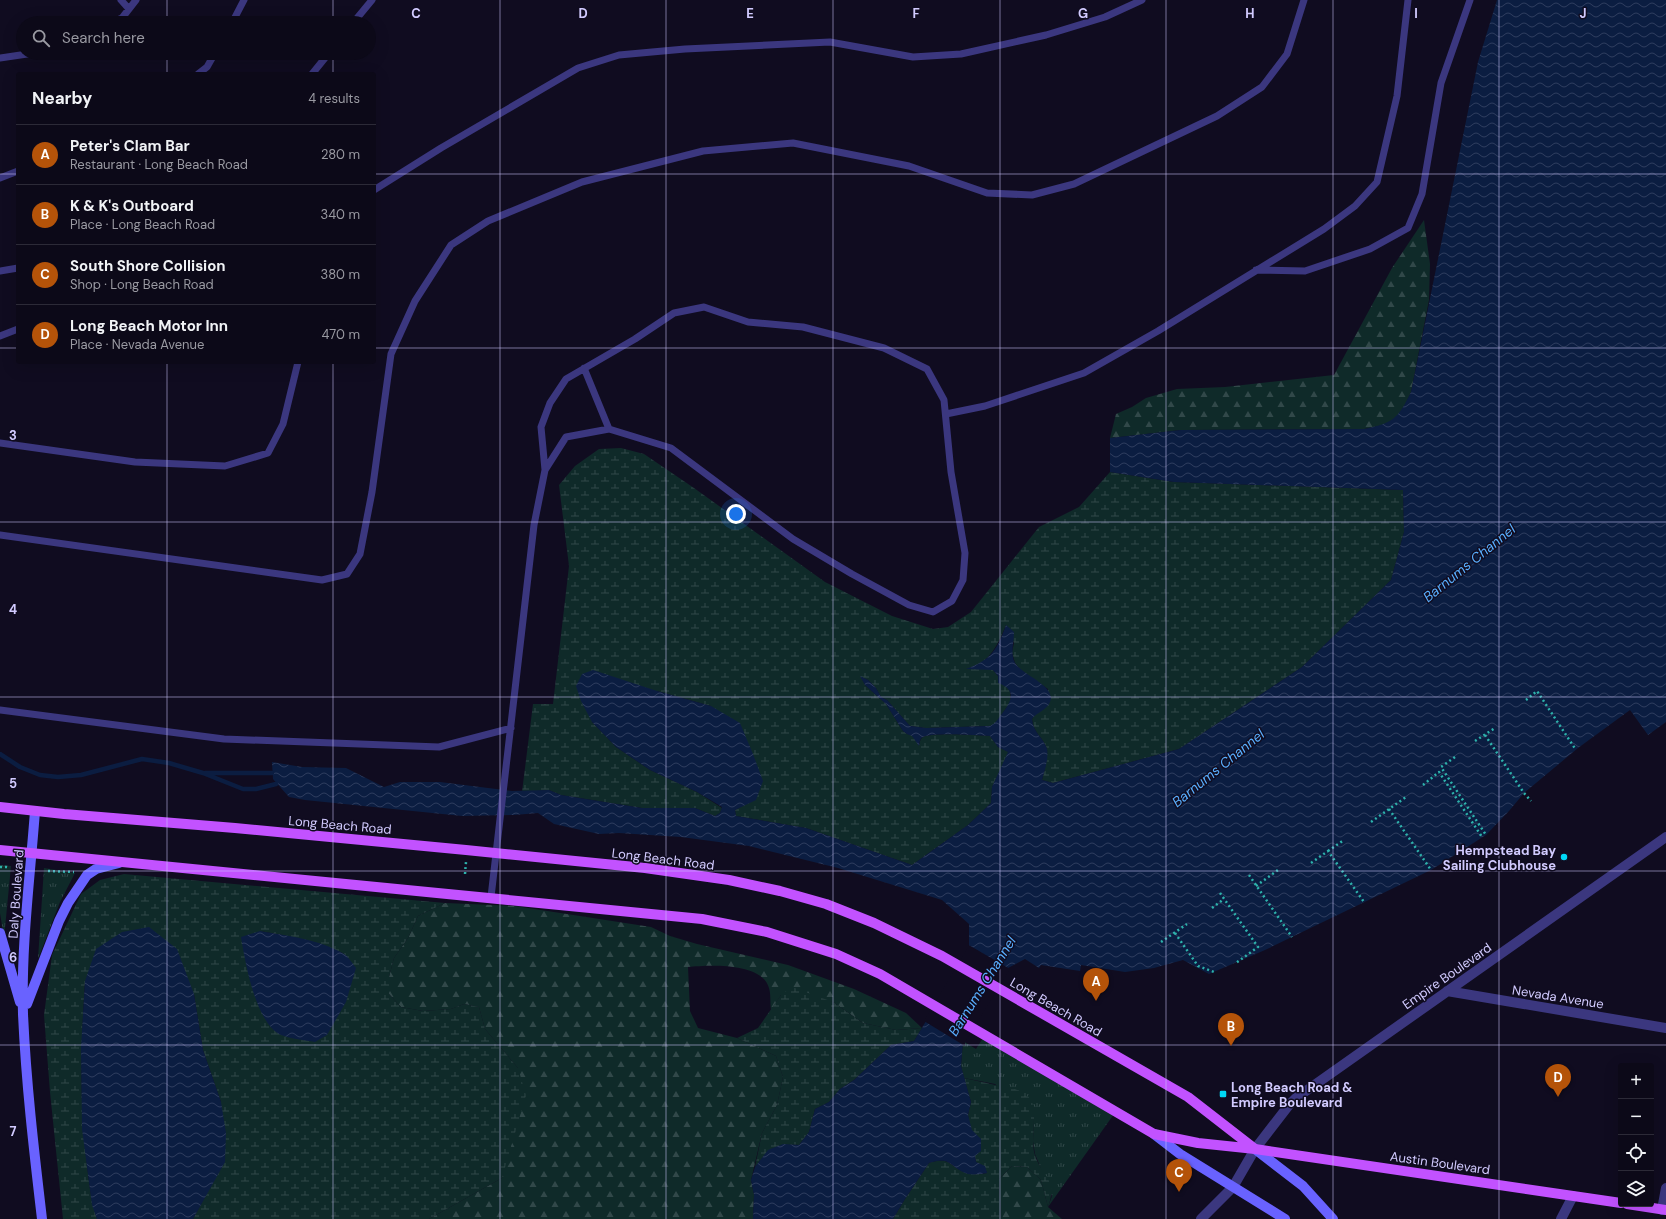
<!DOCTYPE html>
<html lang="en">
<head>
<meta charset="utf-8">
<style>
	:root { --surface:#0c0918; --page:#1a1725; --text:#f1f3f6; --muted:#9a9aa2; --line:#2c2a37; --accent:#b45309 }
	body { margin:0; font-family:"DM Sans",sans-serif; background:var(--page); color:var(--text) }
	.controls { position:absolute; right:12px; bottom:12px; display:grid; overflow:hidden; border-radius:4px; box-shadow:0 4px 16px #0002 }
	.controls button { width:36px; height:36px; display:grid; place-items:center; padding:0; border:0; border-bottom:1px solid var(--line); background:var(--surface); color:var(--text); font:20px sans-serif }
	.you { position:absolute; left:736px; top:514px; width:14px; height:14px; margin:-10px; border:3px solid #fff; border-radius:50%; background:#1a73e8; box-shadow:0 0 0 6px #1a73e833 }
	.badge { display:grid; place-items:center; width:26px; height:26px; border-radius:50%; background:var(--accent); color:#fff; font-size:13px; font-weight:700 }
	.pin { position:absolute; translate:-50% -33px; filter:drop-shadow(0 1px 2px #0008) }
	.pin::after { content:''; position:absolute; top:21px; width:14px; height:12px; background:inherit; clip-path:polygon(0 0,100% 0,50% 100%) }
	.list { margin:0; padding:0; list-style:none }
	h2 { display:flex; justify-content:space-between; align-items:center; height:52px; margin:0; padding:0 16px; font-size:17px }
	h2 small { font-size:13px; font-weight:400; color:var(--muted) }
	.list li { display:grid; grid-template-columns:26px 1fr auto; gap:12px; align-items:center; box-sizing:border-box; height:60px; padding:0 16px; border-top:1px solid var(--line) }
	.list b { display:block; font-size:15px; white-space:nowrap }
	.list p { margin:0; font-size:13px; white-space:nowrap; color:var(--muted) }
	.list em { font-size:13px; font-style:normal; color:var(--muted) }
	.icon { flex:none; width:22px; height:22px; fill:none; stroke:currentColor; stroke-width:2; stroke-linecap:round; stroke-linejoin:round }
	.map { position:relative; flex:none; width:1666px; height:1219px; overflow:hidden }
	.search { position:absolute; background:var(--surface); box-shadow:0 4px 16px #0002; left:16px; top:16px; width:360px; height:44px; display:flex; align-items:center; gap:10px; box-sizing:border-box; padding:0 14px; border-radius:22px; color:var(--muted); font-size:15px }
	.panel { position:absolute; background:var(--surface); box-shadow:0 4px 16px #0002; left:16px; top:72px; width:360px; height:292px; border-radius:4px }
	.map>svg:first-child { display:block }
	.grass { fill:url(#grass-tufts) }
	.forest { fill:url(#forest-firs) }
	.wetland { fill:url(#wetland-marsh); fill-rule:evenodd }
	.water { fill:url(#water-waves) }
	.pier { fill:#100c20 }
	.lines { fill:none; stroke-linecap:round; stroke-linejoin:round }
	.stream { stroke:#0b1d41; stroke-width:4.5 }
	.path { stroke:#2db2ac; stroke-width:2.5; stroke-dasharray:2 3; stroke-linecap:butt }
	.lane { stroke:#3b377f; stroke-width:7 }
	.street { stroke:#3b377f; stroke-width:10 }
	.secondary { stroke:#6962ff; stroke-width:10 }
	.primary { stroke:#c252ff; stroke-width:10 }
	.grid { fill:none; stroke:#d2cbff; stroke-width:1; stroke-opacity:0.55 }
	.poi-dot { fill:#00d8f6; stroke:#100c20; stroke-width:1.5 }
	.labels { text-anchor:middle; dominant-baseline:central; stroke-width:3; stroke-linejoin:round; paint-order:stroke }
	.street-label { font-size:13px; fill:#d2cbff; stroke:#100c20 }
	.poi-label { font-size:13px; font-weight:bold; fill:#d2cbff; stroke:#100c20; text-anchor:end }
	.water-label { font-size:14px; font-style:italic; fill:#59afff; stroke:#100c20 }
	.grid-label { font-size:13px; text-anchor:middle; font-weight:bold; fill:#d2cbff; stroke:#100c20; stroke-width:3; stroke-linejoin:round; paint-order:stroke }
</style>
</head>
<body>
<div class="map">
<svg width="1666" height="1219" viewBox="0 0 1666 1219">
	<defs>
		<pattern id="grass-tufts" width="24" height="20" patternUnits="userSpaceOnUse"><rect width="24" height="20" fill="#0f2a29"/><path d="M3 7l-1-3M5 7V3M7 7l1-3M15 17l-1-3M17 17v-4M19 17l1-3" fill="none" stroke="#314849"/></pattern>
		<pattern id="forest-firs" width="22" height="20" patternUnits="userSpaceOnUse"><rect width="22" height="20" fill="#0f2a29"/><path d="M5 1l3.5 6h-7zM16 11l3.5 6h-7z" fill="#314849"/></pattern>
		<pattern id="wetland-marsh" width="20" height="14" patternUnits="userSpaceOnUse"><rect width="20" height="14" fill="#0f2a29"/><path d="M1 5h8M5 5V1M11 12h8M15 12V8" fill="none" stroke="#314849"/></pattern>
		<pattern id="water-waves" width="16" height="10" patternUnits="userSpaceOnUse"><rect width="16" height="10" fill="#0b1d41"/><path d="M0 5q4-4 8 0t8 0" fill="none" stroke="#2e3c5e"/></pattern>
	</defs>
	<rect width="100%" height="100%" fill="#100c20"/>
	<!-- grass -->
	<path class="grass" d="M0,865L11,866L4,938L0,913Z
		M44,868L75,873L60,902L38,959Z
		M983,1038L1114,1114L1048,1207L1052,1196L1035,1154L1033,1141L1034,1116L995,1084L964,1078L961,1066L963,1041L976,1049Z"/>
	<!-- forest -->
	<path class="forest" d="M1424,220L1430,264L1429,300L1411,392L1402,411L1394,419L1383,425L1364,429L1181,430L1110,438L1116,414L1132,407L1146,398L1177,389L1225,387L1334,375L1392,268Z
		M445,903L515,906L651,927L670,936L697,944L788,965L854,989L906,1013L922,1028L896,1030L863,1023L833,1002L781,995L771,1010C770,1003 771,994 769,988C762,962 709,965 688,967L690,1011L698,1028L737,1038L776,1056L783,1077L777,1105L762,1133L751,1180L754,1195L753,1219H429L502,1178L518,1068L485,1029L479,1007L464,1004L451,1009L423,1011L401,1007L389,994V977L394,958L408,938L418,916Z
		M1012,1166L1027,1167L1041,1180L1048,1207L1062,1219H1001L999,1179Z"/>
	<!-- wetland -->
	<path class="wetland" d="M621,448L644,454L694,488L825,582L892,616L933,629L948,627L971,612L1039,527L1079,507L1110,472L1174,482L1403,490L1404,532L1391,580L1302,667L1179,749L1053,783L1042,780C1044,773 1048,757 1047,749C1044,738 1033,733 1032,719L1036,713L1044,709L1048,689L1021,670L1015,663L1012,652L1014,643L1006,625C1000,640 993,655 980,664L993,670L1010,691L1011,701L995,724L990,726L926,728L910,726L887,700L881,697L876,688L868,680L861,677L865,685L886,704L903,731L907,734L912,735L919,745C920,742 920,739 923,737C933,732 978,735 990,736L998,747L1009,752L992,787L991,803L968,825L912,865L806,828L736,816L735,810L744,805L711,706L657,691L592,722L616,747L650,770L697,792L722,808L720,813L715,816L695,808H642L561,795L549,790L522,792L533,704H553L569,566L559,485L575,466L599,449Z
		M124,874L445,903L418,916L408,938L394,958L389,977V994L401,1007L423,1011L451,1009L464,1004L479,1007L485,1029L518,1068L526,1095L502,1178L429,1219H193L206,1195L221,1102L203,1050L194,994L85,981C81,1042 79,1103 87,1165C89,1183 91,1201 97,1219H63L50,1092L44,1015L52,955L81,894L100,880ZM260,931C290,936 317,942 345,954Z
		M792,987L833,1002L863,1023L896,1030L922,1028L914,1041L891,1045L854,1080L840,1089L829,1102L815,1109L809,1132L799,1145C774,1144 770,1148 755,1167L762,1133L777,1105L783,1077L776,1056L737,1038L758,1028L781,995Z
		M964,1078L1022,1091L1032,1100C1033,1106 1034,1112 1034,1118C1034,1130 1032,1141 1034,1152C1040,1176 1059,1178 1048,1207L1041,1180L1027,1167L1012,1166L999,1179L1001,1219H893L905,1199L929,1163C952,1156 949,1168 967,1173C973,1175 981,1174 987,1173L984,1166L976,1162L968,1115L971,1102Z"/>
	<!-- water -->
	<path class="water" d="M1497,0H1666V722L1648,735L1630,710L1578,748L1524,793L1509,811L1486,835L1431,870L1265,950L1209,974L1183,960L1154,968L1125,972L1081,965L1080,971L1041,965L1039,968L1025,959L1008,968L963,1041L961,1066L971,1102L968,1115L972,1130L981,1139V1151L975,1156L976,1162L985,1166L987,1173C981,1174 973,1175 968,1174C949,1168 953,1156 929,1163L905,1199L893,1219H753L754,1195L751,1180L755,1167L768,1150L783,1144L799,1145L809,1132L815,1109L829,1102L840,1089L854,1080L891,1045L914,1041L969,950V924L942,900L838,868L749,846L681,837L619,833L599,834L554,824L538,813L514,815L462,816L305,800L289,797L273,779L272,762L302,767L346,768L384,787L400,782H440L512,791L549,790L561,795L642,808H695L715,816L720,813L722,807L697,792L650,770L616,747L592,722L581,701L576,686L582,674L593,670L657,691L711,706L740,723L753,754L763,781L756,800L735,810L736,816L806,828L912,865L968,825L991,803L992,787L1008,752L998,747L990,736C978,735 932,732 923,737C919,739 920,743 919,746L912,736L907,734L903,731L886,704L865,685L860,676L868,680L876,688L881,697L887,700L910,726L926,728L990,726C996,723 997,720 1001,715C1011,702 1018,690 998,683V676L993,670L966,669C991,660 997,650 1006,625L1014,632C1014,643 1010,653 1015,663C1022,675 1057,686 1050,702C1047,710 1037,712 1032,719C1033,733 1044,738 1047,749C1049,759 1044,772 1042,780L1053,783L1179,749L1302,667L1391,580L1404,532L1403,490L1174,482L1110,472V438L1181,430L1364,429C1393,423 1398,419 1411,392L1478,62Z
		M149,927L177,949L194,994L203,1050L221,1102L226,1133L225,1162L193,1219H97L92,1205L82,1129L81,1048L85,981L96,949L122,932Z
		M260,931C287,936 319,939 344,954C348,956 352,963 356,968L346,1002L327,1035L315,1042C305,1040 291,1039 281,1035C256,1024 245,962 241,937Z"/>
	<!-- pier -->
	<path class="pier" d="M967,944L1010,969L965,1042V1046L924,1021L967,949Z"/>
	<g class="lines">
		<!-- stream -->
		<path class="stream" d="M0,754L20,767L40,775L58,777L81,775L142,759L169,763L203,773L243,789H256L276,784
			M205,773H272"/>
		<!-- path -->
		<path class="path" d="M1526,700L1537,691L1576,750
			M1485,735L1524,793L1531,801
			M1475,741L1495,728
			M1455,757L1441,767L1486,835
			M1423,785L1439,772L1482,837
			M1389,809L1431,870
			M1371,822L1406,797
			M1328,851L1344,840
			M1311,863L1328,851L1364,902
			M0,867H9
			M48,871L74,872
			M465,874L466,862
			M1249,875L1292,937
			M1256,886L1278,870
			M1220,893L1258,947L1236,963
			M1212,908L1224,899
			M1175,933L1198,966L1214,972
			M1161,942L1187,924"/>
		<!-- lane -->
		<path class="lane" d="M121,0L129,9
			M110,23L122,18L136,0
			M232,23L244,0
			M353,23L372,0
			M0,58L34,53
			M198,74L207,67L215,53
			M312,74L329,53
			M0,178L18,171
			M374,190L441,148L578,68L619,55L685,49L830,42L913,57L961,54L1046,35L1105,17L1142,0
			M1256,270L1305,271L1370,249L1408,228L1422,194L1441,83L1470,0
			M0,271L18,268
			M0,336L18,329
			M584,368L609,429
			M946,414L985,406L1084,373L1158,331L1324,229L1355,206L1377,182L1397,96L1408,0
			M0,443L135,462L225,466L268,453L283,424L298,362
			M0,535L322,580L347,574L360,554L372,492L391,354L415,301L451,245L488,221L582,182L703,151L793,143L909,166L987,193L1032,195L1074,184L1217,116L1262,87L1287,54L1304,0
			M0,710L224,739L439,747L511,728
			M491,897L534,525L545,470L566,437L609,429L671,448L793,539L852,574L909,605L933,612L952,601L963,580L965,553L951,472L944,400L927,369L884,348L803,327L748,322L704,307L674,313L635,339L566,379L550,403L541,427L545,470"/>
		<!-- street -->
		<path class="street" d="M1447,991L1666,1028
			M1662,1210L1666,1188
			M1201,1219L1233,1187L1255,1149L1289,1105L1296,1098L1666,837
			M1561,1219L1573,1196"/>
		<!-- secondary -->
		<path class="secondary" d="M35,811C30,878 21,946 23,1014C26,1082 34,1151 42,1219
			M0,933L20,1002
			M27,1004L59,921L68,903L87,875L96,869L119,863
			M1154,1134L1180,1154L1285,1219
			M1255,1149L1303,1186L1333,1219"/>
		<!-- primary -->
		<path class="primary" d="M0,807L64,814L235,828L466,850L645,868L729,880L780,891L826,904L874,923L942,956L1188,1097L1255,1149
			M0,850L702,919L767,932L836,954L880,974L1154,1134L1198,1143L1255,1149L1621,1203
			M1627,1204L1666,1210"/>
	</g>
	<!-- grid -->
	<path class="grid" d="M167,0V23M333,0V23M500,0V1219M666,0V1219M833,0V1219M1000,0V1219M1166,0V1219M1333,0V1219M1499,0V1219M167,53V74M333,53V74M0,174H18M374,174H1666M0,348H18M374,348H1666M167,362V1219M333,362V1219M0,522H1666M0,697H1666M0,871H1666M0,1045H1666"/>
	<!-- markers -->
	<g class="poi-dot">
		<circle cx="1564" cy="857" r="4"/>
		<rect x="1219" y="1090" width="8" height="8" rx="2"/>
	</g>
	<g class="labels">
		<!-- street labels -->
		<g class="street-label">
			<text transform="translate(340 825) rotate(5)">Long Beach Road</text>
			<text transform="translate(663 859) rotate(7)">Long Beach Road</text>
			<text transform="translate(16 894) rotate(-86)">Daly Boulevard</text>
			<text transform="translate(1447 976) rotate(-35)">Empire Boulevard</text>
			<text transform="translate(1558 997) rotate(9)">Nevada Avenue</text>
			<text transform="translate(1056 1007) rotate(30)">Long Beach Road</text>
			<text transform="translate(1440 1163) rotate(8)">Austin Boulevard</text>
		</g>
		<!-- poi labels -->
		<g class="poi-label">
			<text x="1556" y="850">Hempstead Bay<tspan x="1556" dy="15">Sailing Clubhouse</tspan></text>
			<text x="1231" y="1087" text-anchor="start">Long Beach Road &amp;<tspan x="1231" dy="15">Empire Boulevard</tspan></text>
		</g>
		<!-- water labels -->
		<g class="water-label">
			<text transform="translate(1469 563) rotate(-39)">Barnums Channel</text>
			<text transform="translate(1218 768) rotate(-39)">Barnums Channel</text>
			<text transform="translate(982 986) rotate(-58)">Barnums Channel</text>
		</g>
	</g>
	<g class="grid-label">
		<text x="416" y="18">C</text>
		<text x="583" y="18">D</text>
		<text x="750" y="18">E</text>
		<text x="916" y="18">F</text>
		<text x="1083" y="18">G</text>
		<text x="1250" y="18">H</text>
		<text x="1416" y="18">I</text>
		<text x="1583" y="18">J</text>
		<text x="13" y="440">3</text>
		<text x="13" y="614">4</text>
		<text x="13" y="788">5</text>
		<text x="13" y="962">6</text>
		<text x="13" y="1136">7</text>
	</g>
</svg>
<div class="controls">
<button>+</button>
<button>−</button>
<button><svg class="icon" aria-label="locate" viewBox="0 0 24 24"><circle cx="12" cy="12" r="6"/><path d="M12 2v4M12 18v4M2 12h4M18 12h4"/></svg></button>
<button><svg class="icon" aria-label="layers" viewBox="0 0 24 24"><path d="M12 4l9 5-9 5-9-5zM3 14l9 5 9-5"/></svg></button>
</div>
<div class="you"></div>
<div class="pin badge" style="left:1096px;top:1001px">A</div>
<div class="pin badge" style="left:1231px;top:1046px">B</div>
<div class="pin badge" style="left:1179px;top:1192px">C</div>
<div class="pin badge" style="left:1558px;top:1097px">D</div>
<div class="search"><svg class="icon" aria-label="search" viewBox="0 0 24 24"><circle cx="10" cy="10" r="6"/><path d="M15 15l6 6"/></svg>Search here</div>
<section class="panel">
<h2>Nearby<small>4 results</small></h2>
<ul class="list">
<li><span class="badge">A</span><div><b>Peter's Clam Bar</b><p>Restaurant · Long Beach Road</p></div><em>280 m</em></li>
<li><span class="badge">B</span><div><b>K &amp; K's Outboard</b><p>Place · Long Beach Road</p></div><em>340 m</em></li>
<li><span class="badge">C</span><div><b>South Shore Collision</b><p>Shop · Long Beach Road</p></div><em>380 m</em></li>
<li><span class="badge">D</span><div><b>Long Beach Motor Inn</b><p>Place · Nevada Avenue</p></div><em>470 m</em></li>
</ul>
</section>
</div>
</body>
</html>
